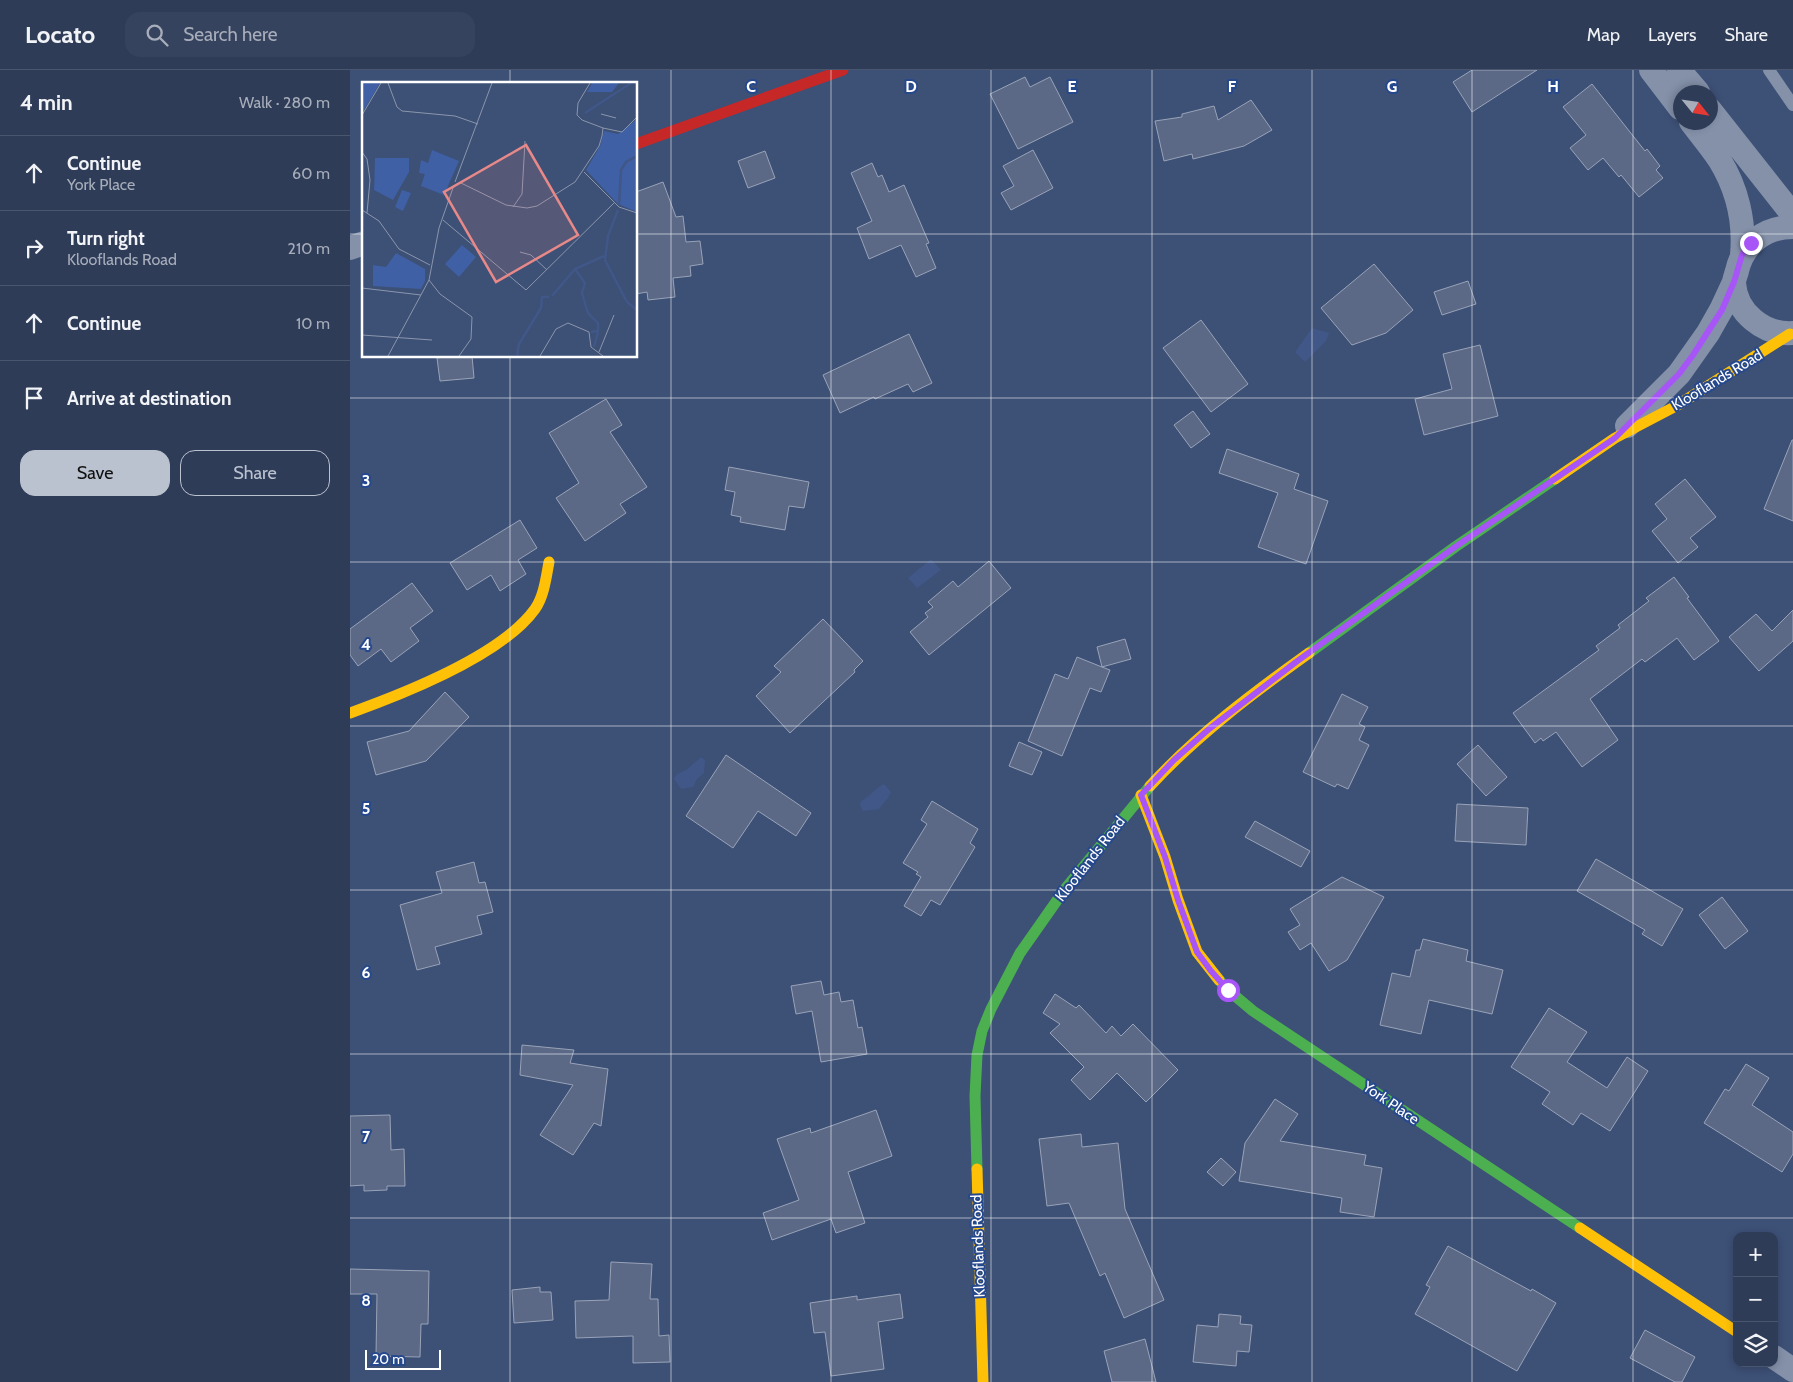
<!DOCTYPE html>
<html lang="en">
<head>
<meta charset="utf-8">
<style>
	:root { --surface:#2e3c58; --page:#36435e; --text:#f1f3f6; --muted:#a7adba; --line:#49566e; --accent:#bbc2cf }
	body { margin:0; font-family:Cabin,sans-serif; background:var(--page); color:var(--text) }
	.controls { position:absolute; right:15px; bottom:15px; display:grid; overflow:hidden; border-radius:10px; box-shadow:0 2px 8px #0003 }
	.controls button { width:45px; height:45px; display:grid; place-items:center; padding:0; border:0; border-bottom:1px solid var(--line); background:var(--surface); color:var(--text); font:25px sans-serif }
	.compass { position:absolute; left:1323px; top:15px; width:45px; height:45px; border-radius:50%; background:var(--surface); box-shadow:0 2px 8px #0003; rotate:120deg }
	.scale { position:absolute; left:15px; bottom:12px; width:76px; box-sizing:border-box; padding-left:5px; border:2px solid #fff; border-top:0; font-size:14px; line-height:18px; white-space:nowrap; color:#fff; -webkit-text-stroke:4px #26488d; paint-order:stroke }
	.stop { position:absolute; width:15px; height:15px; margin:-11px; border:4px solid #a855f7; border-radius:50%; background:#fff }
	.stop.end { background:#a855f7; border-color:#fff; box-shadow:0 1px 5px #0008 }
	.list { margin:0; padding:0; list-style:none }
	h2 { display:flex; justify-content:space-between; align-items:center; height:65px; margin:0; padding:0 20px; font-size:21px }
	h2 small { font-size:16px; font-weight:400; color:var(--muted) }
	.list li { display:grid; grid-template-columns:32px 1fr auto; gap:15px; align-items:center; box-sizing:border-box; height:75px; padding:0 20px; border-top:1px solid var(--line) }
	.list b { display:block; font-size:19px; white-space:nowrap }
	.list p { margin:0; font-size:16px; white-space:nowrap; color:var(--muted) }
	.list em { font-size:16px; font-style:normal; color:var(--muted) }
	.actions { display:flex; gap:10px; padding:15px 20px }
	.actions a { flex:1; padding:11px 0; border:1px solid var(--accent); border-radius:15px; text-align:center; font-size:18px; color:var(--accent) }
	.actions .main { background:var(--accent); color:#111 }
	.icon { flex:none; width:28px; height:28px; fill:none; stroke:currentColor; stroke-width:2; stroke-linecap:round; stroke-linejoin:round }
	.map { position:relative; flex:none; width:1443px; height:1312px; overflow:hidden }
	header { display:flex; align-items:center; gap:30px; box-sizing:border-box; height:70px; padding:0 25px; background:var(--surface); border-bottom:1px solid var(--line) }
	header strong { font-size:24px }
	nav { display:flex; gap:28px; margin-inline-start:auto; font-size:18px }
	.search { width:350px; height:45px; background:var(--page); display:flex; align-items:center; gap:12px; box-sizing:border-box; padding:0 18px; border-radius:15px; color:var(--muted); font-size:19px }
	main { display:flex }
	aside { flex:1; background:var(--surface) }
	.map>svg:first-child { display:block }
	.water { fill:#405788 }
	.building { fill:#5b6987; stroke:#99a3b8 }
	.lines { fill:none; stroke-linecap:round; stroke-linejoin:round }
	.lane { stroke:#8491a9; stroke-width:12 }
	.street { stroke:#8491a9; stroke-width:24 }
	.fast { stroke:#4caf50; stroke-width:11 }
	.slow { stroke:#ffc107; stroke-width:11 }
	.jam { stroke:#c62828; stroke-width:11 }
	.route { stroke:#a855f7; stroke-width:6 }
	.grid { fill:none; stroke:#fff; stroke-width:1; stroke-opacity:0.55 }
	.labels { text-anchor:middle; dominant-baseline:central; stroke-width:4; stroke-linejoin:round; paint-order:stroke }
	.street-label { font-size:15px; fill:#fff; stroke:#26488d }
	.inset-river { fill:none; stroke:#405788; stroke-width:2.5 }
	.inset-road { fill:none; stroke:#8b96ad; stroke-width:1 }
	.view { fill:#e88989; fill-opacity:0.15; stroke:#e88989; stroke-width:2.5 }
	.inset-edge { fill:none; stroke:#fff; stroke-width:2.5 }
	.grid-label { font-size:16px; text-anchor:middle; font-weight:bold; fill:#fff; stroke:#26488d; stroke-width:4; stroke-linejoin:round; paint-order:stroke }
</style>
</head>
<body>
<header>
<strong>Locato</strong>
<div class="search"><svg class="icon" aria-label="search" viewBox="0 0 24 24"><circle cx="10" cy="10" r="6"/><path d="M15 15l6 6"/></svg>Search here</div>
<nav><a>Map</a><a>Layers</a><a>Share</a></nav>
</header>
<main>
<aside>
<h2>4 min<small>Walk · 280 m</small></h2>
<ul class="list">
<li><svg class="icon" aria-label="ahead" viewBox="0 0 24 24"><path d="M12 20V5M6 11l6-6 6 6"/></svg><div><b>Continue</b><p>York Place</p></div><em>60 m</em></li>
<li><svg class="icon" aria-label="right" viewBox="0 0 24 24"><path d="M7 20v-9h11M14 6l5 5-5 5"/></svg><div><b>Turn right</b><p>Klooflands Road</p></div><em>210 m</em></li>
<li><svg class="icon" aria-label="ahead" viewBox="0 0 24 24"><path d="M12 20V5M6 11l6-6 6 6"/></svg><div><b>Continue</b></div><em>10 m</em></li>
<li><svg class="icon" aria-label="arrive" viewBox="0 0 24 24"><path d="M6 21V4h12l-3 4 3 4H6"/></svg><div><b>Arrive at destination</b></div></li>
</ul>
<div class="actions"><a class="main">Save</a><a>Share</a></div>
</aside>
<div class="map">
<svg width="1443" height="1312" viewBox="0 0 1443 1312">
	<rect width="100%" height="100%" fill="#3d5076"/>
	<!-- water -->
	<path class="water" d="M962,258L979,263L976,271L955,292L945,282Z
		M581,489L591,500L567,518L558,508Z
		M351,687L355,690L354,703L347,709L343,717L331,719L324,709L327,704L336,700Z
		M534,714L541,722L538,728L529,739L513,741L510,735L511,731C521,726 525,718 534,714Z"/>
	<!-- building -->
	<path class="building" d="M1122,0H1187L1122,42L1103,12Z
		M675,7L680,17L700,7L723,52L668,79L640,24Z
		M1242,14L1295,81L1297,79L1310,96L1306,100L1313,108L1289,127L1271,105L1269,107L1253,88L1238,100L1220,78L1236,65L1213,37Z
		M901,30L922,60L894,76L843,89L842,84L814,91L805,51L832,47V44L864,36L868,50Z
		M683,80L703,118L661,140L651,123L664,116L653,96Z
		M415,81L425,108L398,118L388,91Z
		M522,93L528,107L532,105L539,122L554,115L579,173L576,174L586,198L566,207L551,175L519,189L507,158L522,151L501,103Z
		M313,112L326,147L333,146L336,172L350,171L353,194L340,196L341,206L323,208L325,227L298,230L297,222L286,224V122Z
		M1024,194L1063,240L1036,263L1002,275L971,238Z
		M1118,211L1126,234L1092,245L1084,222Z
		M851,250L898,314L861,342L813,278Z
		M559,264L582,313L563,322L558,314L525,329L524,327L490,343L473,305Z
		M1130,275L1148,346L1074,365L1065,329L1102,319L1093,284Z
		M102,286H122L124,308L90,311L87,288Z
		M256,329L272,355L260,362L297,417L270,434L276,443L235,471L206,428L229,413L199,363Z
		M843,341L860,364L841,378L824,355Z
		M1442,370H1443V451L1414,439Z
		M877,379L949,404L944,419L978,431L956,494L908,477L928,423L869,403Z
		M379,397L459,412L454,438L439,436L435,460L390,452L391,447L381,445L385,422L375,420Z
		M1335,409L1366,447L1340,468L1348,477L1328,493L1302,461L1317,449L1305,434Z
		M170,450L187,478L168,490L176,504L150,521L141,505L117,520L100,493Z
		M639,491L661,518L579,585L560,562L578,547L575,543L583,537L578,532L603,511L608,517Z
		M1324,507L1339,527L1337,528L1369,571L1344,590L1327,568L1295,592L1292,589L1240,629L1268,670L1232,697L1206,662L1193,671L1191,668L1185,673L1163,643L1249,580L1246,576L1270,558L1268,555L1299,531L1296,528Z
		M62,513L83,541L60,558L69,571L41,592L31,579L8,596L0,585V559Z
		M1443,540V571L1409,601L1379,567L1406,544L1422,561Z
		M473,549L513,591L504,600L505,602L440,663L406,626L431,602L424,596Z
		M775,569L781,589L752,597L760,600L751,622L740,618L712,686L678,671L705,604L718,609L727,587L752,597L747,577Z
		M95,622L119,647L76,691L26,705L17,672L59,661Z
		M992,624L1018,637L1009,654L1015,657L1009,670L1019,675L998,719L987,714L985,717L953,702Z
		M669,672L692,682L682,705L659,696Z
		M1128,675L1157,707L1136,726L1107,694Z
		M376,685L461,743L446,766L408,741L383,778L336,746Z
		M582,731L628,759L620,773L625,777L590,835L581,830L571,846L554,836L571,807L566,804L568,802L553,793L577,754L571,750Z
		M1107,734L1178,738L1176,775L1105,771Z
		M905,751L960,781L951,797L895,767Z
		M1246,789L1333,839L1312,876L1292,864L1295,860L1227,821Z
		M124,792L129,813L135,812L143,842L127,846L132,864L85,877L90,894L67,900L50,835L92,823L86,802Z
		M992,807L1034,827L997,890L979,901L961,873L950,880L938,862L950,855L940,839Z
		M1372,827L1398,861L1375,879L1349,845Z
		M1073,869L1118,880L1116,891L1153,900L1142,944L1079,930L1071,964L1030,955L1042,903L1060,907L1066,880H1070Z
		M471,911L474,925L489,922L491,932L503,930L508,958L512,957L517,984L471,992L462,941L446,944L441,916Z
		M705,924L726,938L729,935L756,963L762,956L771,966L783,954L828,1000L796,1032L767,1003L740,1030L721,1010L734,997L700,963L710,954L693,943Z
		M1199,938L1237,962L1217,992L1257,1018L1277,987L1298,1001L1260,1061L1231,1043L1223,1055L1192,1034L1200,1022L1161,997Z
		M172,975L224,980L220,993L258,999L251,1056L244,1053L223,1085L190,1065L223,1015L170,1005Z
		M1396,994L1419,1008L1402,1035L1443,1062V1084L1432,1102L1354,1053L1375,1019L1379,1021Z
		M925,1029L948,1044L930,1071L1016,1085L1014,1095L1032,1098L1024,1147L990,1142L992,1128L889,1111L895,1073Z
		M526,1040L542,1086L498,1102L515,1153L486,1163L481,1149L422,1170L413,1143L449,1130L427,1069L460,1058L461,1063Z
		M40,1045L41,1080L54,1079L55,1116H37V1120L14,1121V1115L0,1116V1046Z
		M731,1064L732,1077L768,1073L775,1139L814,1230L774,1248L755,1203L750,1206L719,1133L697,1136L689,1069Z
		M871,1088L886,1102L873,1116L857,1102Z
		M1098,1176L1181,1221L1182,1219L1206,1233L1167,1301L1065,1244L1080,1217L1076,1215Z
		M261,1192L302,1194L300,1229H308L309,1266L319,1265L320,1292L283,1293V1266L226,1268L225,1231L259,1230Z
		M0,1199L79,1201L78,1254H71L70,1287L26,1286L27,1224H0Z
		M190,1217V1222H201L203,1250L164,1253L162,1220Z
		M550,1224L553,1248L528,1252L534,1299L481,1306L475,1262L464,1263L460,1233L507,1226V1230Z
		M869,1244L891,1246L890,1254L902,1255L899,1282L887,1281L886,1296L843,1292L847,1255L868,1257Z
		M1295,1260L1345,1287L1332,1312H1325L1280,1288Z
		M795,1269L806,1312H762L754,1281Z"/>
	<g class="lines">
		<!-- lane -->
		<path class="lane" d="M1419,0L1443,35"/>
		<!-- street -->
		<path class="street" d="M1301,0L1330,38
			M1329,0L1348,22
			M1360,40L1443,145
			M1341,52C1351,65 1361,77 1369,89C1387,118 1395,152 1392,185
			M1443,157C1415,157 1393,174 1387,201C1386,205 1384,209 1384,213C1386,243 1414,265 1443,263
			M0,178L14,173
			M1277,356L1329,304L1358,263L1371,240L1384,212
			M1424,1287L1443,1300"/>
		<!-- fast -->
		<path class="fast" d="M959,583L1105,477L1205,409
			M869,910L878,920L903,941L1230,1158
			M627,1099L625,1026L627,985L632,961L641,939L670,883L715,819L800,716"/>
		<!-- slow -->
		<path class="slow" d="M1205,409L1265,368L1328,335L1440,264
			M0,643C53,624 152,585 185,539C194,526 196,508 199,492
			M800,716C847,665 903,623 959,583
			M791,725L815,787L828,830L847,882L869,910
			M627,1099L633,1312
			M1230,1158L1387,1262"/>
		<!-- jam -->
		<path class="jam" d="M286,74L493,0"/>
	</g>
	<g class="lines">
		<!-- route -->
		<path class="route" d="M878,920L861,901L847,882L828,830L815,787L791,725L824,690L859,659L946,592L1105,477L1265,368L1329,304L1343,285L1372,240L1384,212L1392,185L1401,173"/>
	</g>
	<!-- grid -->
	<path class="grid" d="M160,0V14M321,0V1312M481,0V1312M641,0V1312M802,0V1312M962,0V1312M1122,0V1312M1283,0V1312M0,164H14M286,164H1443M160,286V1312M0,328H1443M0,492H1443M0,656H1443M0,820H1443M0,984H1443M0,1148H1443"/>
	<g class="labels">
		<!-- street labels -->
		<g class="street-label">
			<text transform="translate(1367 310) rotate(-31)">Klooflands Road</text>
			<text transform="translate(740 789) rotate(-52)">Klooflands Road</text>
			<text transform="translate(1041 1033) rotate(34)">York Place</text>
			<text transform="translate(628 1176) rotate(-92)">Klooflands Road</text>
		</g>
	</g>
	<!-- overview -->
	<g transform="translate(12 12)">
		<rect width="275" height="275" fill="#3d5076"/>
		<path d="M0,1H18L0,31ZM230,1H257L250,10H225ZM275,37V130L256,122L224,88L238,64L242,49L256,52ZM70,68L97,79L82,113L59,104L64,88L63,92L57,91L59,78L66,81ZM13,76H47V90L31,118L12,108ZM40,108L49,111L41,129L33,125ZM100,163L114,175L97,195L83,182ZM34,171L63,187V199L59,207L11,204V183L24,185Z" fill="#3f60a4"/>
		<path class="inset-river" d="M223,31L269,1M0,79V96M257,123L259,88L264,80L275,74M256,128L246,154L243,178L265,220L275,228M190,214L213,187M229,250L236,249V241L226,231L220,211L223,201L213,187L242,174M232,265L236,250M155,274L157,262L179,226L180,215H187"/>
		<path class="inset-road" d="M26,1L35,25L40,29L93,34L116,42M239,32L254,36M0,33L19,1M241,46L260,50L275,35M0,70L5,77L8,98L5,131M222,90L257,125L275,131M93,100L130,1M99,101L144,123L165,126L175,124L213,100L237,64L240,54L241,46L220,38L215,33L216,21L228,1M151,125L160,112L163,59M0,128L17,139L37,167L68,183M81,138L164,208L252,121M158,170L169,173L185,188M67,198L78,212L110,235L109,257L97,274M0,206L59,213M0,253L70,258M237,270L252,233M26,274L67,198L77,146L92,103M178,274L194,247L206,241L227,250L229,265L241,274"/>
		<path class="view" d="M164,63L216,153L134,200L82,110Z"/>
		<rect width="275" height="275" class="inset-edge"/>
	</g>
	<g class="grid-label">
		<text x="401" y="22">C</text>
		<text x="561" y="22">D</text>
		<text x="722" y="22">E</text>
		<text x="882" y="22">F</text>
		<text x="1042" y="22">G</text>
		<text x="1203" y="22">H</text>
		<text x="16" y="416">3</text>
		<text x="16" y="580">4</text>
		<text x="16" y="744">5</text>
		<text x="16" y="908">6</text>
		<text x="16" y="1072">7</text>
		<text x="16" y="1236">8</text>
	</g>
</svg>
<div class="controls">
<button>+</button>
<button>−</button>
<button><svg class="icon" aria-label="layers" viewBox="0 0 24 24"><path d="M12 4l9 5-9 5-9-5zM3 14l9 5 9-5"/></svg></button>
</div>
<svg class="compass" viewBox="-18 -18 36 36"><path d="M0-13l5 13h-10z" fill="#e53935"/><path d="M0 13l5-13h-10z" fill="#a7adba"/></svg>
<div class="scale">20 m</div>
<div class="stop" style="left:878px;top:920px"></div>
<div class="stop end" style="left:1401px;top:173px"></div>
</div>
</main>
</body>
</html>
